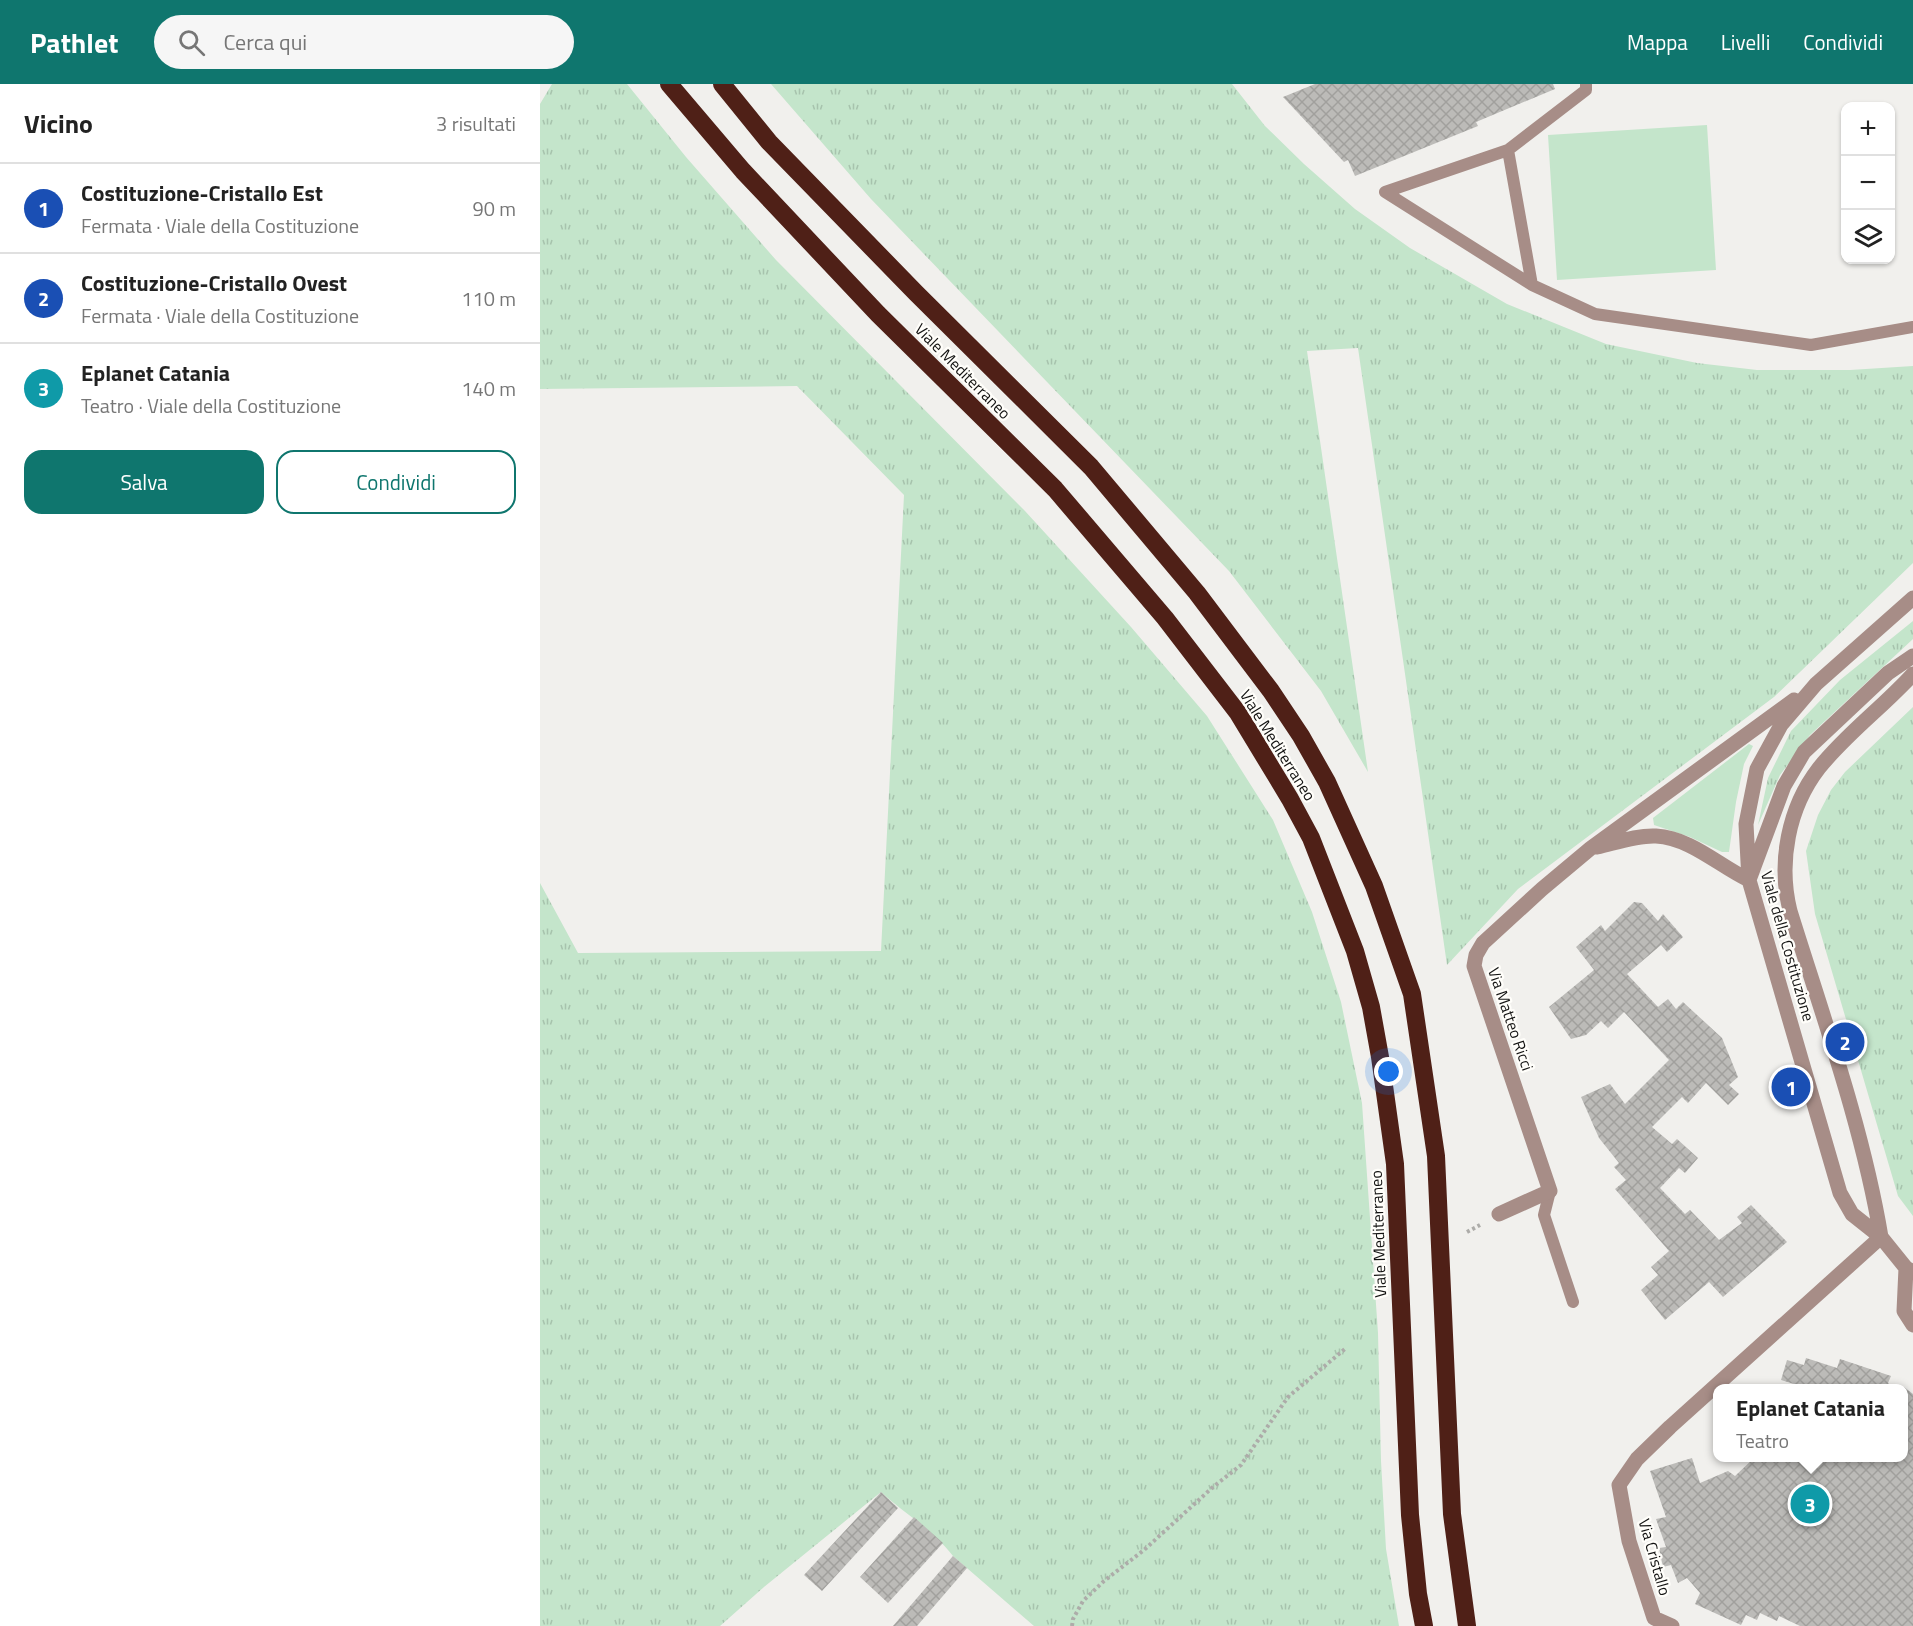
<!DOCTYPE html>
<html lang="it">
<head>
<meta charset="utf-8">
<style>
	:root { --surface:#fff; --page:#f6f6f6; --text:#222; --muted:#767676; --line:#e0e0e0; --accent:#0f766e }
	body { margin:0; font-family:"Titillium Web",sans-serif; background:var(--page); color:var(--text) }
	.controls { position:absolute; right:18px; top:18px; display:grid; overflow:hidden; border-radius:12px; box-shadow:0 2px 4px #0004 }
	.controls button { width:54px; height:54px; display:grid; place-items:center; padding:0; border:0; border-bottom:2px solid var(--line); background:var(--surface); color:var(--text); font:30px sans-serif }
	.you { position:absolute; left:849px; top:988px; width:21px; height:21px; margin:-15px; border:4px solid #fff; border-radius:50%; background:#1a73e8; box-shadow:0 0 0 9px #1a73e833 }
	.badge { display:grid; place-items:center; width:39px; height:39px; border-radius:50%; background:var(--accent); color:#fff; font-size:20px; font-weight:700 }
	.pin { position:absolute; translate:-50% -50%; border:3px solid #fff; box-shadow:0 2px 6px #0006 }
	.popup { position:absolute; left:1173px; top:1300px; width:195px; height:78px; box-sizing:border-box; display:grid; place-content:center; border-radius:12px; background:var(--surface); filter:drop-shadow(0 2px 4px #0005); font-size:20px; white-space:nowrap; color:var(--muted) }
	.popup b { font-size:22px; color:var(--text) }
	.popup::after { content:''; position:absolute; left:50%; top:100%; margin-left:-12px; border:12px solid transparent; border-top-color:var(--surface) }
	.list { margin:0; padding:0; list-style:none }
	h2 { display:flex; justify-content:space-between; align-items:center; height:78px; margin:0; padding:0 24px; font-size:26px }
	h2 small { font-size:20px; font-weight:400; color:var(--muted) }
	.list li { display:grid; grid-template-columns:39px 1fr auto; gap:18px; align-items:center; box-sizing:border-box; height:90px; padding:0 24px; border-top:2px solid var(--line) }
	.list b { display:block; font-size:22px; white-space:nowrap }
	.list p { margin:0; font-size:20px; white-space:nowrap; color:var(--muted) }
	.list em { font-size:20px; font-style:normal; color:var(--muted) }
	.actions { display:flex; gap:12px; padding:18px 24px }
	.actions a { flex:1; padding:14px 0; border:2px solid var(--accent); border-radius:18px; text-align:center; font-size:21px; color:var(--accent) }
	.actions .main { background:var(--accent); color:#fff }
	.icon { flex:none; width:33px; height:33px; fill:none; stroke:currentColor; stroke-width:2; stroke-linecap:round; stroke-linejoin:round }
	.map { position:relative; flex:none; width:1373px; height:1542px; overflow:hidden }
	header { display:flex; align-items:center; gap:36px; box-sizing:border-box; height:84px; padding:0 30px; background:var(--accent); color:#fff }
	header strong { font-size:28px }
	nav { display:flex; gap:33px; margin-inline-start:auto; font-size:21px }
	.search { width:420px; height:54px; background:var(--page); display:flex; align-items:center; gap:15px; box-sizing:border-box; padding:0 21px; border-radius:33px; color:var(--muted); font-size:22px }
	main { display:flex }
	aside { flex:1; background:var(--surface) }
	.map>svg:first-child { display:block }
	.grass { fill:url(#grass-tufts) }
	.garden { fill:#c4e5cb }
	.building { fill:url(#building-cross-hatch) }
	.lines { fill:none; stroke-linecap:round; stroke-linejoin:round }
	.path { stroke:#adaca9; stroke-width:4; stroke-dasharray:3 3; stroke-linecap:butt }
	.service { stroke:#a78d87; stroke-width:12 }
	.minor { stroke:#a78d87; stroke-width:15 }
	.motorway { stroke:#4f2017; stroke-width:18 }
	.labels { text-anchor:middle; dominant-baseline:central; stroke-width:4.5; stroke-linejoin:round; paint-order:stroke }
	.street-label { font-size:16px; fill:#121211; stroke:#fffefa }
</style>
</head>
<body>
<header>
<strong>Pathlet</strong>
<div class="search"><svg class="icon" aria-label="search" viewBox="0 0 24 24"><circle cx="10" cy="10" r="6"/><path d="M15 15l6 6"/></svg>Cerca qui</div>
<nav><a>Mappa</a><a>Livelli</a><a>Condividi</a></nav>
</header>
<main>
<aside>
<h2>Vicino<small>3 risultati</small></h2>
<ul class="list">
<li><span class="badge" style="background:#1a4fb4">1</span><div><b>Costituzione-Cristallo Est</b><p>Fermata · Viale della Costituzione</p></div><em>90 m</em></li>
<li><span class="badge" style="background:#1a4fb4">2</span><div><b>Costituzione-Cristallo Ovest</b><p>Fermata · Viale della Costituzione</p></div><em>110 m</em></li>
<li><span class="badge" style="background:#0f9aa8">3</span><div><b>Eplanet Catania</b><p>Teatro · Viale della Costituzione</p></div><em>140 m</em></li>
</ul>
<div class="actions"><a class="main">Salva</a><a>Condividi</a></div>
</aside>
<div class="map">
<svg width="1373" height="1542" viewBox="0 0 1373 1542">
	<defs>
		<pattern id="grass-tufts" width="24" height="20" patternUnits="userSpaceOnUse" patternTransform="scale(1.5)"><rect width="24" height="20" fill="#c4e5cb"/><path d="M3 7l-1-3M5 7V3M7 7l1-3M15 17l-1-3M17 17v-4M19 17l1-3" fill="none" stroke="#a7c3ad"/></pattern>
		<pattern id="building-cross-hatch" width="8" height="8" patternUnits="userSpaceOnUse" patternTransform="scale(1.5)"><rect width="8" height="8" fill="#bcbbb8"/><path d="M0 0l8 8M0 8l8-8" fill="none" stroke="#a1a09d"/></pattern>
	</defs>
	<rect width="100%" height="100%" fill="#f1f0ed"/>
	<!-- grass -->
	<path class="grass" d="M12,0H87L146,73L236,176L485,427L591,543L667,632L733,736L772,828L801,918L822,1019L838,1249L841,1377L846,1465L859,1542H494L413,1472C391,1444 366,1431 341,1408L224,1503L180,1542H0V799L38,869L341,867L364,411L257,302L0,305V20Z
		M231,0H692L725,42L764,80L815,125L870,164L967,220L1024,243L1066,260L1157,279L1217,286H1310L1373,282V479L1234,613L978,805L907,881L818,264L767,267L828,688L781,607L689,487L331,115Z
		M1373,537V555L1270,651L1240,691L1218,741L1228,694L1251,647L1300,596Z
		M1373,623V1132L1358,1112L1275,830L1266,767L1278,731L1291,706L1305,688Z"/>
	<!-- garden -->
	<path class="garden" d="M1167,41L1176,186L1017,196L1008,51Z
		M1209,660L1213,662L1204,680L1196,718L1189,768H1182L1150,753L1114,741L1113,734Z"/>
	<!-- building -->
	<path class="building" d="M775,0H1013L1015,5L936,38L938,42L815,92L808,76L804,78L743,13Z
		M1094,818L1102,819L1118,837L1123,830L1143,853L1127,868L1121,861L1087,890L1118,923L1128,915L1136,925L1143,918L1182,954L1198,993L1189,1001L1199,1010L1188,1021L1166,999L1148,1019L1142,1013L1112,1043L1132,1060L1137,1055L1158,1074L1145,1089L1139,1084L1120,1104L1145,1130L1150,1126L1179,1156L1202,1139L1197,1133L1211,1121L1247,1158L1183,1213L1169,1198L1125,1236L1101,1206L1118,1191L1111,1183L1129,1167L1075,1105L1086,1096L1074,1083L1079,1079L1059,1054L1041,1013L1070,1000L1085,1020L1129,976L1084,928L1068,944L1061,937L1046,951L1031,955L1009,923L1054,886L1036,863L1061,841L1065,847Z
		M1266,1274L1297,1284L1300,1275L1351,1292L1348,1299L1353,1304H1252L1254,1300L1241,1296L1247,1276L1264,1281Z
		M1364,1303L1373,1310V1542H1260L1239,1532L1237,1537L1220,1529L1217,1536L1206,1531L1201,1541L1155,1520L1160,1509L1147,1494L1138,1499L1131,1481L1123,1483L1119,1464L1126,1463L1116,1435L1126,1433L1110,1387L1152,1374L1160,1399L1188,1387L1195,1392L1214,1374H1363Z
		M341,1408L358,1424L282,1507L264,1491Z
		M374,1433L403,1459L348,1519L320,1493Z
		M413,1472L427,1484L377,1542H353Z"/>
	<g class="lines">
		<!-- path -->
		<path class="path" d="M927,1148L940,1141
			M532,1542L533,1535L543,1517L564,1497L604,1466L673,1403L701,1381L748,1313L806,1264"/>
		<!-- service -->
		<path class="service" d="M968,66L1046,6V0
			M992,201L968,66L845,108L992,201L1055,230L1271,261L1373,243
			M1010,1107L1004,1131L1033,1218"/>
		<!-- minor -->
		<path class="minor" d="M1373,514L1276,600L1241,641L1217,685L1206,740L1209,796L1300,1109L1312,1130L1341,1153L1366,1184L1373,1188
			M1057,763C1075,759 1097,751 1116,752C1151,754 1179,782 1209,796L1244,702L1264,668L1348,589L1373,572
			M959,1130L1010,1107L934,882L936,871L943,859L1002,805L1051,764L1254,616
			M1341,1153C1323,1044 1283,933 1250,827C1238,779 1248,724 1279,684C1307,649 1343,623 1373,590
			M1366,1184L1364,1227L1373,1241
			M1132,1542L1114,1534L1089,1457L1079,1401L1097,1375L1130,1343L1341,1153"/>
		<!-- motorway -->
		<path class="motorway" d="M129,0L203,87L338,230L515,405L625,534L698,629L750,715L771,754L815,867L831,923L840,973L855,1080L870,1431L878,1510L884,1542
			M182,0L229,58L376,209L551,383L657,509L731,607L761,652L787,698L834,802L872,910L896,1072L912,1430L927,1542"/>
	</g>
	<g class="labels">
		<!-- street labels -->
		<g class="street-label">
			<text transform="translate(423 287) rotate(45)">Viale Mediterraneo</text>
			<text transform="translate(738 661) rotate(58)">Viale Mediterraneo</text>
			<text transform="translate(1248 862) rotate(74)">Viale della Costituzione</text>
			<text transform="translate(971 935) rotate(71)">Via Matteo Ricci</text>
			<text transform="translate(838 1150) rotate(-92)">Viale Mediterraneo</text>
			<text transform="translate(1115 1473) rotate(74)">Via Cristallo</text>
		</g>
	</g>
</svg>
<div class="controls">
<button>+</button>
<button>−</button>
<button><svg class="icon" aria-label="layers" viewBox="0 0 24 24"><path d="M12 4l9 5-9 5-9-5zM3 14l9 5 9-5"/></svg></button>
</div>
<div class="you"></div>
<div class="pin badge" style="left:1251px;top:1003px;background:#1a4fb4">1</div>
<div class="pin badge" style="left:1305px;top:958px;background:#1a4fb4">2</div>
<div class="pin badge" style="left:1270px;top:1420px;background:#0f9aa8">3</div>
<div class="popup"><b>Eplanet Catania</b>Teatro</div>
</div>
</main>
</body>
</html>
